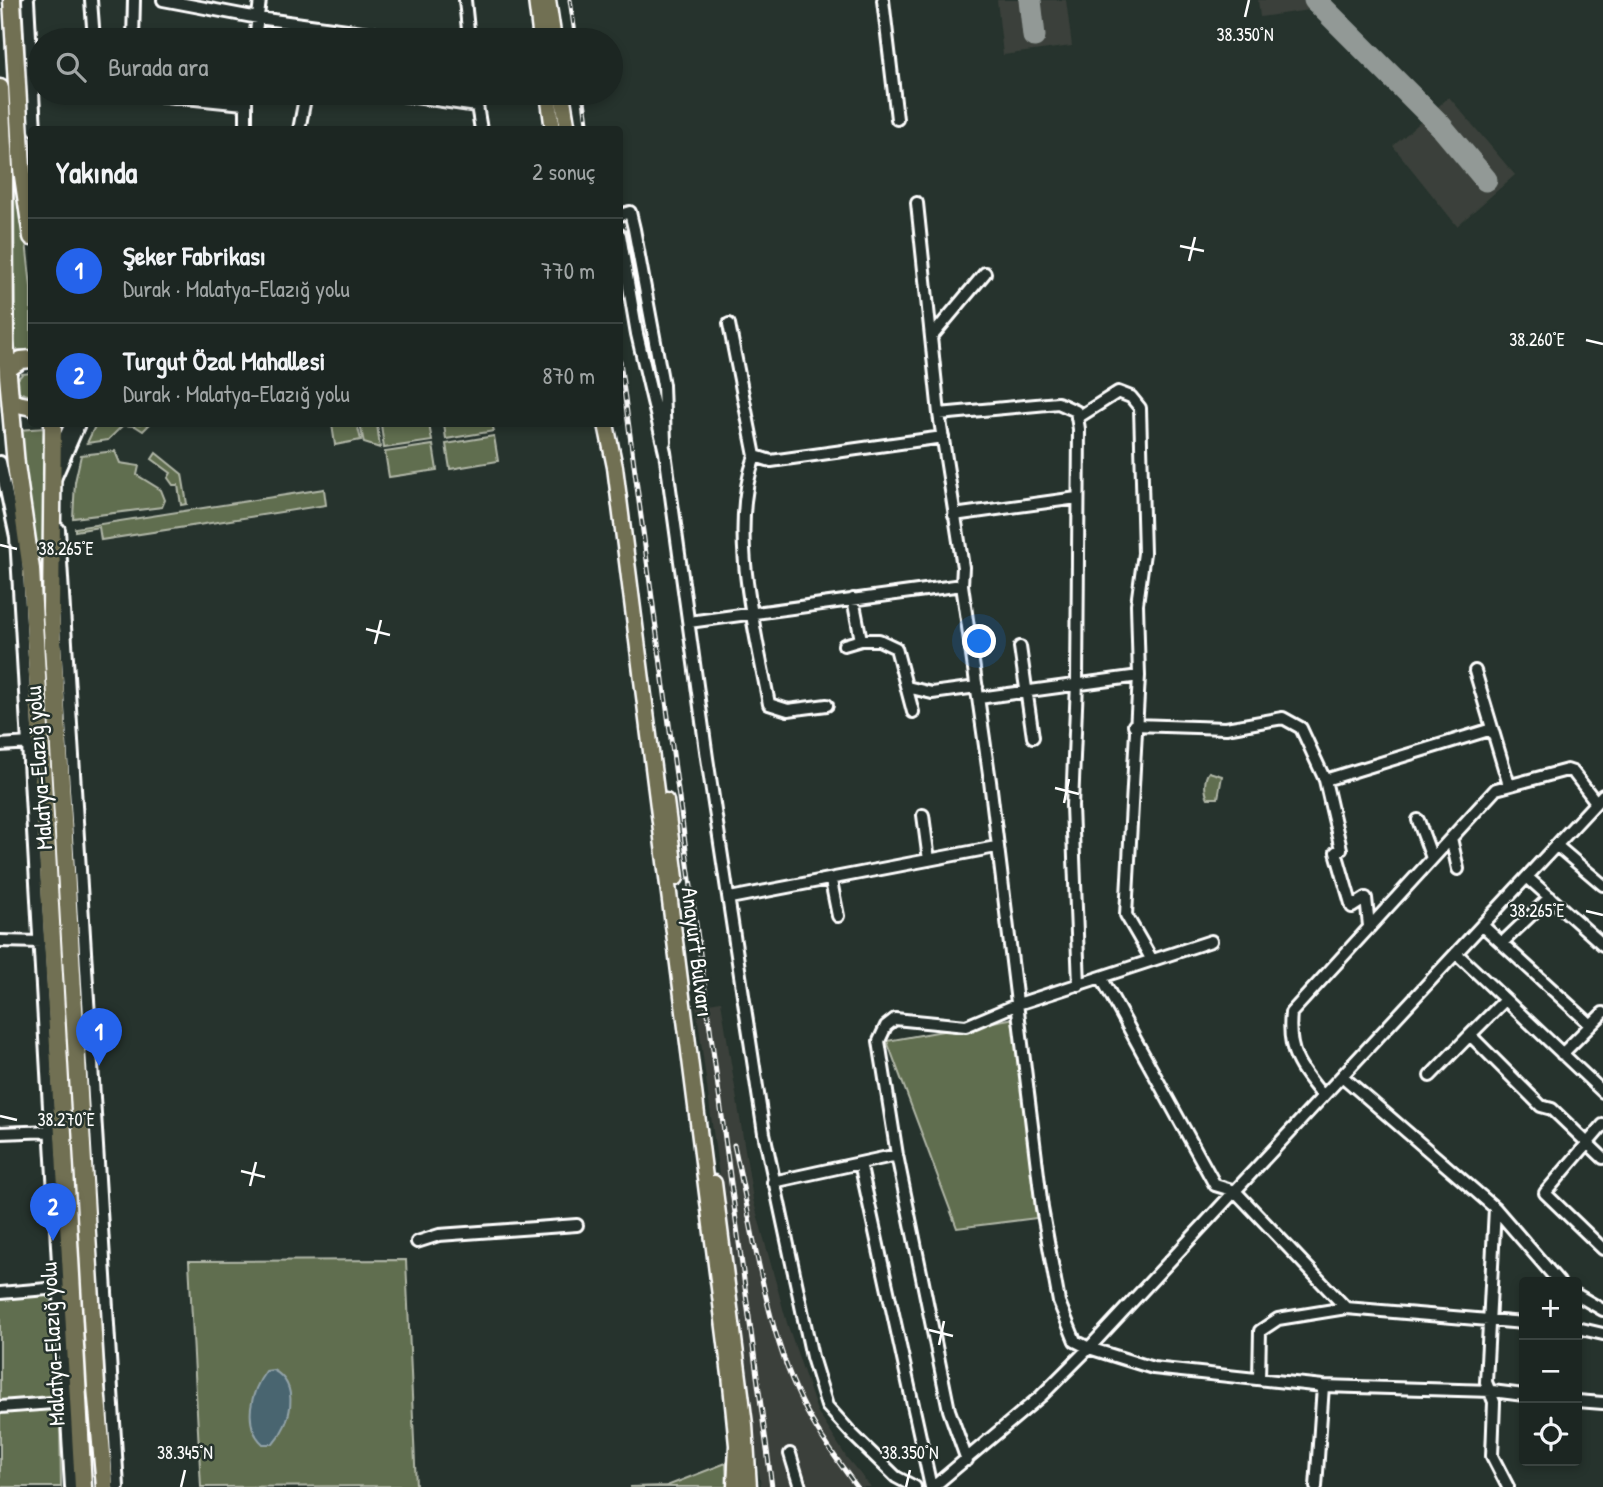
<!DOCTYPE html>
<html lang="tr">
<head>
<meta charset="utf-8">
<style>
	:root { --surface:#1c2622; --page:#252e2a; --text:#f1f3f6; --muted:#a0a5a5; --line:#3a4340; --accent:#2563eb }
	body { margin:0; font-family:"Patrick Hand",sans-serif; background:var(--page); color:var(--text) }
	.controls { position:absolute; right:21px; bottom:21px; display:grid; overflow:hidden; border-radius:7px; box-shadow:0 4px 10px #0003 }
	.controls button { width:63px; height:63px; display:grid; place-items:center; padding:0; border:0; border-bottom:2px solid var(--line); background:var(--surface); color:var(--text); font:35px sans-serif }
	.you { position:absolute; left:980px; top:642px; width:24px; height:24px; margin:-18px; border:5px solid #fff; border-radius:50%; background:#1a73e8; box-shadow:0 0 0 10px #1a73e833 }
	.badge { display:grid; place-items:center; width:46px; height:46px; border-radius:50%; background:var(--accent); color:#fff; font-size:23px; font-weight:700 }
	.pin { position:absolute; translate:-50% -58px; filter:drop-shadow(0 2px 4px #0008) }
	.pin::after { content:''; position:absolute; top:37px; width:24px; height:21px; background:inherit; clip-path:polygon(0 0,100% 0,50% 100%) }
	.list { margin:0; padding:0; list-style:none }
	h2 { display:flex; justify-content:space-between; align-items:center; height:91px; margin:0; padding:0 28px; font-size:30px }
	h2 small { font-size:23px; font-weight:400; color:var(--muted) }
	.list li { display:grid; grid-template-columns:46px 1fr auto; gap:21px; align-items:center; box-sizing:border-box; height:105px; padding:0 28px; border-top:2px solid var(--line) }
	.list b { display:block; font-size:26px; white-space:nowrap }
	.list p { margin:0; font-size:23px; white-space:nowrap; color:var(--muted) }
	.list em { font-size:23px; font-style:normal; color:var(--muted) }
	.icon { flex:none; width:38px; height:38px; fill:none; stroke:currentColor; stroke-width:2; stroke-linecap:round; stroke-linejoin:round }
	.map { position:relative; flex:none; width:1603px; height:1487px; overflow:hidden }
	.search { position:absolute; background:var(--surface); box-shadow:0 4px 10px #0003; left:28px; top:28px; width:595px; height:77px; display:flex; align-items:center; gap:18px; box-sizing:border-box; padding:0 24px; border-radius:38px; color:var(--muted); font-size:26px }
	.panel { position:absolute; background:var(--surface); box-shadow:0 4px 10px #0003; left:28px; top:126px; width:595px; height:301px; border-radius:7px }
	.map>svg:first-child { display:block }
	.built { fill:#3a403a }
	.green { fill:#616e4f; stroke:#b0b6a7; stroke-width:2 }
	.water { fill:#4a656f; stroke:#92a3a9; stroke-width:2 }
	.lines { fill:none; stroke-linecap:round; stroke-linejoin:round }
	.taxiway { stroke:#929996; stroke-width:23 }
	.minor-casing { stroke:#fff; stroke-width:16 }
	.major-casing { stroke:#fff; stroke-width:19 }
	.highway-casing { stroke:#fff; stroke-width:21 }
	.minor { stroke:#26332d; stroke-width:10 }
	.major { stroke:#716f52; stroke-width:14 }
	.highway { stroke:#716f52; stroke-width:16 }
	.rail-casing { stroke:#fff; stroke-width:5 }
	.rail { stroke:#26332d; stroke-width:2.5; stroke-dasharray:8; stroke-linecap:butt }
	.ticks { fill:none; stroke:#fff; stroke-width:2.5 }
	.labels { text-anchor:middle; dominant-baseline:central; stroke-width:5; stroke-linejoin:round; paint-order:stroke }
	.street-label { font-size:23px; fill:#fff; stroke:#26332d }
	.ticks-label { font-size:18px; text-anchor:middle; fill:#fff; stroke:#26332d; stroke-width:5; stroke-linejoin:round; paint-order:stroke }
</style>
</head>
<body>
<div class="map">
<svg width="1603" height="1487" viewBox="0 0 1603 1487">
	<rect width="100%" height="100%" fill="#26332d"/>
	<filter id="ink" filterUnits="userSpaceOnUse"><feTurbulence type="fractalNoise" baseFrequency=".0143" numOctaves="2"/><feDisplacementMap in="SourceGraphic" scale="14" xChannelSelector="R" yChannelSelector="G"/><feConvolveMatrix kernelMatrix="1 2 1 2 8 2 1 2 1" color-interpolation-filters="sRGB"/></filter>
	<g filter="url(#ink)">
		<!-- built -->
		<path class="built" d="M997,0H1066L1072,46L1003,55Z
			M1258,0H1329L1330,7L1260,17Z
			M1449,97L1515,175L1457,226L1393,146Z
			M721,1001L753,1199L787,1323L817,1411L847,1458L871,1487H761L696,1005Z"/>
		<!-- green -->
		<path class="green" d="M14,168H18L31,287V350H15Z
			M31,373V396L18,392L17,380L22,374Z
			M96,424H150L143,431L135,426L123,425L108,440L87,443Z
			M332,424H357L361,440L335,445Z
			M360,424H377L380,448L364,443Z
			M381,424H429L432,441L384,448Z
			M444,424H492L494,431L446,439Z
			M44,428V604L40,606L19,430Z
			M494,436L498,461L450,469L446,444Z
			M433,445L437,470L389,477L385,452Z
			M115,451L120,463L139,466L137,475L161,490L165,500L162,507L73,518L75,482L81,455Z
			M156,453L182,474L187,504L181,505L178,485H173L168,478L171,473L152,459Z
			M324,489L326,505L101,540L99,527L75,531V528Z
			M1209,772L1222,776L1218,798H1208C1204,791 1204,778 1209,772Z
			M1015,1018L1037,1218L957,1228L887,1041Z
			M406,1260L416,1486L201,1487L189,1261Z
			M42,1293L52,1300L59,1341L61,1487H0V1299Z
			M726,1463L727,1487H630L667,1486Z"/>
		<!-- water -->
		<path class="water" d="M273,1370C301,1385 291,1424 273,1444H263C242,1425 251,1391 266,1371Z"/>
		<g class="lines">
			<!-- taxiway -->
			<path class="taxiway" d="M1030,0L1034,36
				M1315,0L1440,125L1486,180"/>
			<defs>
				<path id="minor" d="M28,0L35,130
					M91,0L94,40
					M163,0L258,18L421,40
					M465,0L469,40
					M883,0L897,119
					M133,40L134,0
					M255,40L260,0
					M136,93L244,104
					M388,93L477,106
					M475,93L481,130
					M246,130V93
					M299,130L306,93
					M917,203L939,414L963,567L962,585L990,781L1042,1208L1059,1302L1075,1341L1089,1348L1153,1368L1323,1386L1492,1391L1524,1395
					M620,215L630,212L634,229L663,385L665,442
					M620,235L637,334L665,452L707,758L764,1133L812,1357L827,1406L853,1435L896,1477L915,1487
					M729,324L755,456L771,461L943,437
					M933,335L985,273
					M939,414L1058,403L1076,411L1079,429L1077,683L1072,806L1079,985
					M1077,418L1118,392L1131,397L1140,408L1144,553L1137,604L1139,676L1126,915L1152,960
					M56,455L71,424
					M755,456C728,531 755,628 769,704L788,710L827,705
					M0,462L16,537L71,1487
					M55,479L79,424
					M954,515L1077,498
					M59,529L118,1487
					M853,599L861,640H879L896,648L913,712
					M689,622L962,585
					M844,645L861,640
					M1020,647L1033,737
					M1475,671L1509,785
					M907,687L932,693L977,687
					M979,698L1139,676
					M1134,725L1226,728L1283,718L1301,728L1325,780L1341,849L1336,852L1352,907L1366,898L1369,926
					M0,745L30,743
					M1325,780L1492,729
					M923,815L929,860
					M1418,820L1432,858
					M1451,838L1458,869
					M1556,845L1603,885
					M1527,877L1603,945
					M831,881L838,916
					M730,898L996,847
					M1482,925L1591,1025
					M0,941L41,942
					M1502,943L1550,897
					M1456,953L1603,1092
					M1101,977L1211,941
					M1505,1000L1470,1035L1541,1106L1552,1109L1603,1158
					M1562,1054L1603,1013
					M1342,1076L1495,1208L1559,1282
					M1430,1076L1470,1035
					M1323,1096C1299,1067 1287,1052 1291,1013L1496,789L1567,770L1573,772L1596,802
					M1603,1125L1545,1193L1603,1249
					M0,1133L52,1131
					M897,1155L860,1163L931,1487
					M773,1182L860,1163
					M1495,1208L1486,1382L1494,1402L1492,1456L1508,1487
					M417,1242L439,1235L577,1225
					M0,1293L59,1288
					M1577,1295L1603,1310
					M1577,1328L1603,1334
					M1259,1379L1260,1331L1278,1319L1346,1308L1524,1323
					M1577,1401L1603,1403
					M0,1407L66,1402
					M790,1454L800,1487
					M967,1460L949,1410L897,1155L879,1041L886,1026L895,1019L966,1026L1018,1004L1101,977L1215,1185L1235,1191L1346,1308
					M933,1487L1041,1396L1089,1348L1603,795
					M1316,1487L1323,1386"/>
				<path id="major" d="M536,0L541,40
					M548,0L554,40
					M548,93L553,130
					M562,93L568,130
					M606,424L615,467L730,1375L737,1445L735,1487
					M666,801L676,878
					M714,1183L745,1425L749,1487"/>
				<path id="highway" d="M12,0L22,169L32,237
					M0,88L4,168L5,342L16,465L31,569L83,1487
					M8,369L21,360L32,359
					M13,403L32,407
					M53,424L51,611L96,1387L105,1487"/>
			</defs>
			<!-- minor casing -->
			<use href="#minor" class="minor-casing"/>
			<!-- major casing -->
			<use href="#major" class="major-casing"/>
			<!-- highway casing -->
			<use href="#highway" class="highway-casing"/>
			<!-- minor -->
			<use href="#minor" class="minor"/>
			<!-- major -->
			<use href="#major" class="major"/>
			<!-- highway -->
			<use href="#highway" class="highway"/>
			<defs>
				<path id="rail" d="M570,0L576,40
					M583,93L588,130
					M620,361L772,1487
					M734,1145C754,1231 765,1333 807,1412C821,1438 839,1463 857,1487"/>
			</defs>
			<!-- rail casing -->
			<use href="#rail" class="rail-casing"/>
			<!-- rail -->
			<use href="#rail" class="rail"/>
		</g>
	</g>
	<!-- ticks -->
	<path class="ticks" d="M1245,17L1249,0M1180,246L1204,251M1189,261L1195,237M1586,340L1603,344M0,545L17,549M366,629L390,635M375,644L381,620M1055,788L1079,794M1064,803L1069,779M1586,911L1603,915M0,1116L17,1120M241,1171L265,1177M250,1186L256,1162M929,1330L953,1336M939,1345L944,1321M181,1487L185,1470M906,1487L910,1470"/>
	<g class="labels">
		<!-- street labels -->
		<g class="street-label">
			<text transform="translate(38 768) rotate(-94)">Malatya-Elazığ yolu</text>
			<text transform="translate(698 952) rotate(83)">Anayurt Bulvarı</text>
			<text transform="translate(52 1344) rotate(-93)">Malatya-Elazığ yolu</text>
		</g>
	</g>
	<g class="ticks-label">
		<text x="1245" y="41">38.350°N</text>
		<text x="1537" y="346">38.260°E</text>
		<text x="66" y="555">38.265°E</text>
		<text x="1537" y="917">38.265°E</text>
		<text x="66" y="1126">38.270°E</text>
		<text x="185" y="1459">38.345°N</text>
		<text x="910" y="1459">38.350°N</text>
	</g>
</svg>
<div class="controls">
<button>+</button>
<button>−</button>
<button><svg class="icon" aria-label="locate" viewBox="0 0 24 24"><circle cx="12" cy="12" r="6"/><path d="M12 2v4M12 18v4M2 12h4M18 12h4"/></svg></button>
</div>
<div class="you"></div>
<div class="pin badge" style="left:99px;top:1066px">1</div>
<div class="pin badge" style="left:53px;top:1241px">2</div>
<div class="search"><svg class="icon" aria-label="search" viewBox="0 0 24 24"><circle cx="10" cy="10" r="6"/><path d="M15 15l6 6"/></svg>Burada ara</div>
<section class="panel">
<h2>Yakında<small>2 sonuç</small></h2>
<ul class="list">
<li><span class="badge">1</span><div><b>Şeker Fabrikası</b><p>Durak · Malatya-Elazığ yolu</p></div><em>770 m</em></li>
<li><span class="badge">2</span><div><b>Turgut Özal Mahallesi</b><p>Durak · Malatya-Elazığ yolu</p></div><em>870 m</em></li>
</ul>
</section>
</div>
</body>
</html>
